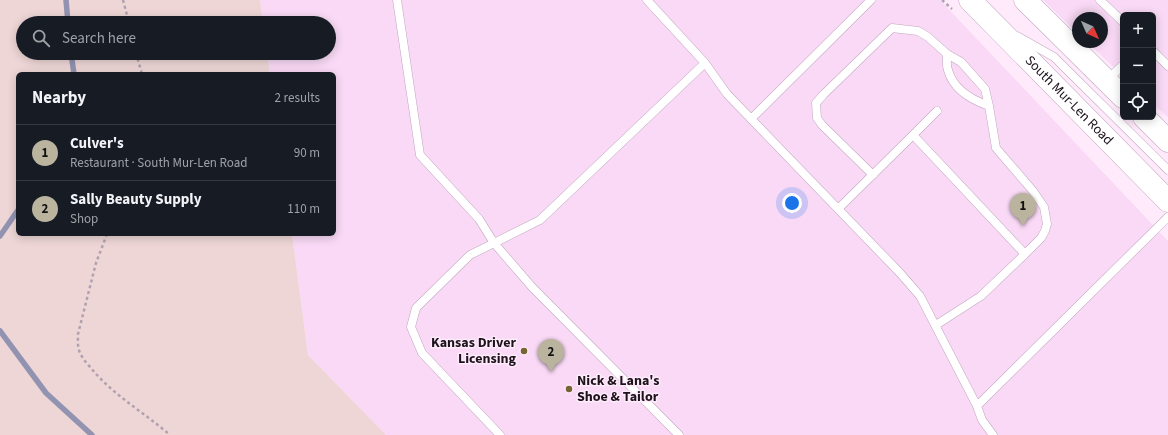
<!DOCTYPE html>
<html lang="en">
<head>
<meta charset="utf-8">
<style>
	:root { --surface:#171b24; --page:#20242c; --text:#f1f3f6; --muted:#9ea1a6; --line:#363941; --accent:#bab39e }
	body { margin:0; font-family:"Source Sans 3",sans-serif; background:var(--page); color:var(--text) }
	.controls { position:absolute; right:12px; top:12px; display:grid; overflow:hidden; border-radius:6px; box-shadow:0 2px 10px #0003 }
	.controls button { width:36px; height:36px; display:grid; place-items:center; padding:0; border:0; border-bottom:1px solid var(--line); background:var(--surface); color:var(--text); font:20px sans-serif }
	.compass { position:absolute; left:1072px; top:12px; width:36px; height:36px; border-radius:50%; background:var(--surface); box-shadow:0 2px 10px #0003; rotate:135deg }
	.you { position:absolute; left:792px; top:203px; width:14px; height:14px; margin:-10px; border:3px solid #fff; border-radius:50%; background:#1a73e8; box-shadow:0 0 0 6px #1a73e833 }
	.badge { display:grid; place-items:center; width:26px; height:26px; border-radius:50%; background:var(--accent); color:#111; font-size:13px; font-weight:700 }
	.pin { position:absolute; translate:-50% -33px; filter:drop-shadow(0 1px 2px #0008) }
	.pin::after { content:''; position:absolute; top:21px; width:14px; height:12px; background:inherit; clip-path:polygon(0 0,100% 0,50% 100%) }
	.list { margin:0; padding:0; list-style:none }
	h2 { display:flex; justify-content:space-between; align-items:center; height:52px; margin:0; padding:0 16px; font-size:17px }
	h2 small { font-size:13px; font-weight:400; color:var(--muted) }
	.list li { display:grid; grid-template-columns:26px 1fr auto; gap:12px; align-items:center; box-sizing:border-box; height:56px; padding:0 16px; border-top:1px solid var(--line) }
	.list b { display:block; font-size:15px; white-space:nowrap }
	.list p { margin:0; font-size:13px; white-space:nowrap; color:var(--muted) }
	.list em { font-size:13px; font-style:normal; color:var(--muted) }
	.icon { flex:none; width:22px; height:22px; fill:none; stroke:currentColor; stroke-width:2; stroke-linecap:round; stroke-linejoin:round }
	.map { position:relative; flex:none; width:1168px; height:435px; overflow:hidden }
	.search { position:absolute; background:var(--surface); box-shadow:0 2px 10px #0003; left:16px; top:16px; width:320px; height:44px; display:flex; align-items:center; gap:10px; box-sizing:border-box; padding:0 14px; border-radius:22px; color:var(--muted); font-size:15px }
	.panel { position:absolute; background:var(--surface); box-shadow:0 2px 10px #0003; left:16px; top:72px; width:320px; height:164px; border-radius:6px }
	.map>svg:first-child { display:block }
	.built { fill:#f9d9f5 }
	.green { fill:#eed6d6 }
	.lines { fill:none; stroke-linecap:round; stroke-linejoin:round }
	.stream { stroke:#9293b1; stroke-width:5.5 }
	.service-casing { stroke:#c0a8bd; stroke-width:9 }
	.secondary-casing { stroke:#c0a8bd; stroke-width:23 }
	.path { stroke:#b1a0af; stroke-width:2.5; stroke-dasharray:3 3; stroke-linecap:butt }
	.service { stroke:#fff; stroke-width:8 }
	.secondary { stroke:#fff; stroke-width:22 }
	.poi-dot { fill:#776433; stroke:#ffeafc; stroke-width:1.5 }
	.labels { text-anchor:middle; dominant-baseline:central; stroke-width:3; stroke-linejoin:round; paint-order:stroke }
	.street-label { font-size:14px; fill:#1c131b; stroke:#ffeafc }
	.poi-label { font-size:14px; font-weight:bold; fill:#1c131b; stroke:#ffeafc; text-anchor:end }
</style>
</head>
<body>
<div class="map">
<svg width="1168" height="435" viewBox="0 0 1168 435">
	<rect width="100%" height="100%" fill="#ffeafc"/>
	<!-- built -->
	<path class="built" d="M260,0H940L1168,241V435H386L308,355L292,234H334V74H270L267,53H329V23H263Z
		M1043,0H1168V117L1153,104V15H1123V76L1087,42H1102V18H1078V34Z"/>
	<!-- green -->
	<path class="green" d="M0,0H260L263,23H23V53H267L270,74H18V234H292L308,355L386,435H0Z"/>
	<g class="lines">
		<!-- stream -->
		<path class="stream" d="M66,0L68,23
			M71,53L74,74
			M0,236L18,210
			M0,331L46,393L92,435"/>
		<defs>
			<path id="service" d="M397,0L420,155L479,219L494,243L532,287L679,435
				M647,0L705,63L727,94L900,273L920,296L977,406L982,420L993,435
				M1100,0L1123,22
				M1017,36L1054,57L1168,170
				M1153,51L1168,66
				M947,54C947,59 946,65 948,70C953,89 972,100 989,106
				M1107,80L1123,65
				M751,119L871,0
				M913,135L937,111
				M873,175L822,125L817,118L816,103L824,94L892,28L918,31L928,37L947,54L961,62L985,89L989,106L996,148L1033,191L1044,207L1047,224L1045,231L1041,238L1025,254
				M838,209L913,135L1025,254L981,296L936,325
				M977,406L1168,217
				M500,435L422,353L411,327L416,308L470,255L540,220L705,63"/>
			<g id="secondary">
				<path id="s1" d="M970,0L1168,201"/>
				<path d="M1025,0L1123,97"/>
				<path d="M1144,117L1168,141"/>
			</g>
		</defs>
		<!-- service casing -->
		<use href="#service" class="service-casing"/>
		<!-- secondary casing -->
		<use href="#secondary" class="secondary-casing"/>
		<!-- path -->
		<path class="path" d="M123,0L129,23
			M942,0L952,9
			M136,53L142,74
			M107,234L96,263L78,334C78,341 77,348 81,355C85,362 91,368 96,374C118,398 146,414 170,435"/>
		<!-- service -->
		<use href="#service" class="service"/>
		<!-- secondary -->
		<use href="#secondary" class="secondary"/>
	</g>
	<!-- markers -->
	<g class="poi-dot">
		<circle cx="524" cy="351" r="4"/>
		<circle cx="569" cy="389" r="4"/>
	</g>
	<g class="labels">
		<!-- street labels -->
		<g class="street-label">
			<text stroke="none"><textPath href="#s1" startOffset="141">South Mur-Len Road</textPath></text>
		</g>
		<!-- poi labels -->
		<g class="poi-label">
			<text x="516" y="343">Kansas Driver<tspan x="516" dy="16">Licensing</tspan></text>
			<text x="577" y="381" text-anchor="start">Nick &amp; Lana's<tspan x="577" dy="16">Shoe &amp; Tailor</tspan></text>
		</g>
	</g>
</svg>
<div class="controls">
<button>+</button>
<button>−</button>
<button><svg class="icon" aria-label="locate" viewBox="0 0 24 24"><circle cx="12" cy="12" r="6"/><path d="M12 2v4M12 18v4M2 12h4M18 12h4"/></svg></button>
</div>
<svg class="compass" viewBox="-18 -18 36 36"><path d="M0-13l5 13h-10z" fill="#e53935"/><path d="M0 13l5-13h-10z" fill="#9ea1a6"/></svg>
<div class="you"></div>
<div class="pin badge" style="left:1023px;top:226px">1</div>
<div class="pin badge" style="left:551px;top:372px">2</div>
<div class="search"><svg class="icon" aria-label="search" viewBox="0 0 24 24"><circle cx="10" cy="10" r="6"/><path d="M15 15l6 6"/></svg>Search here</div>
<section class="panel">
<h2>Nearby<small>2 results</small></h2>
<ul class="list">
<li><span class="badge">1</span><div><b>Culver's</b><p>Restaurant · South Mur-Len Road</p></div><em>90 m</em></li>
<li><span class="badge">2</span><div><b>Sally Beauty Supply</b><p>Shop</p></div><em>110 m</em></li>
</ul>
</section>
</div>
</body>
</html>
